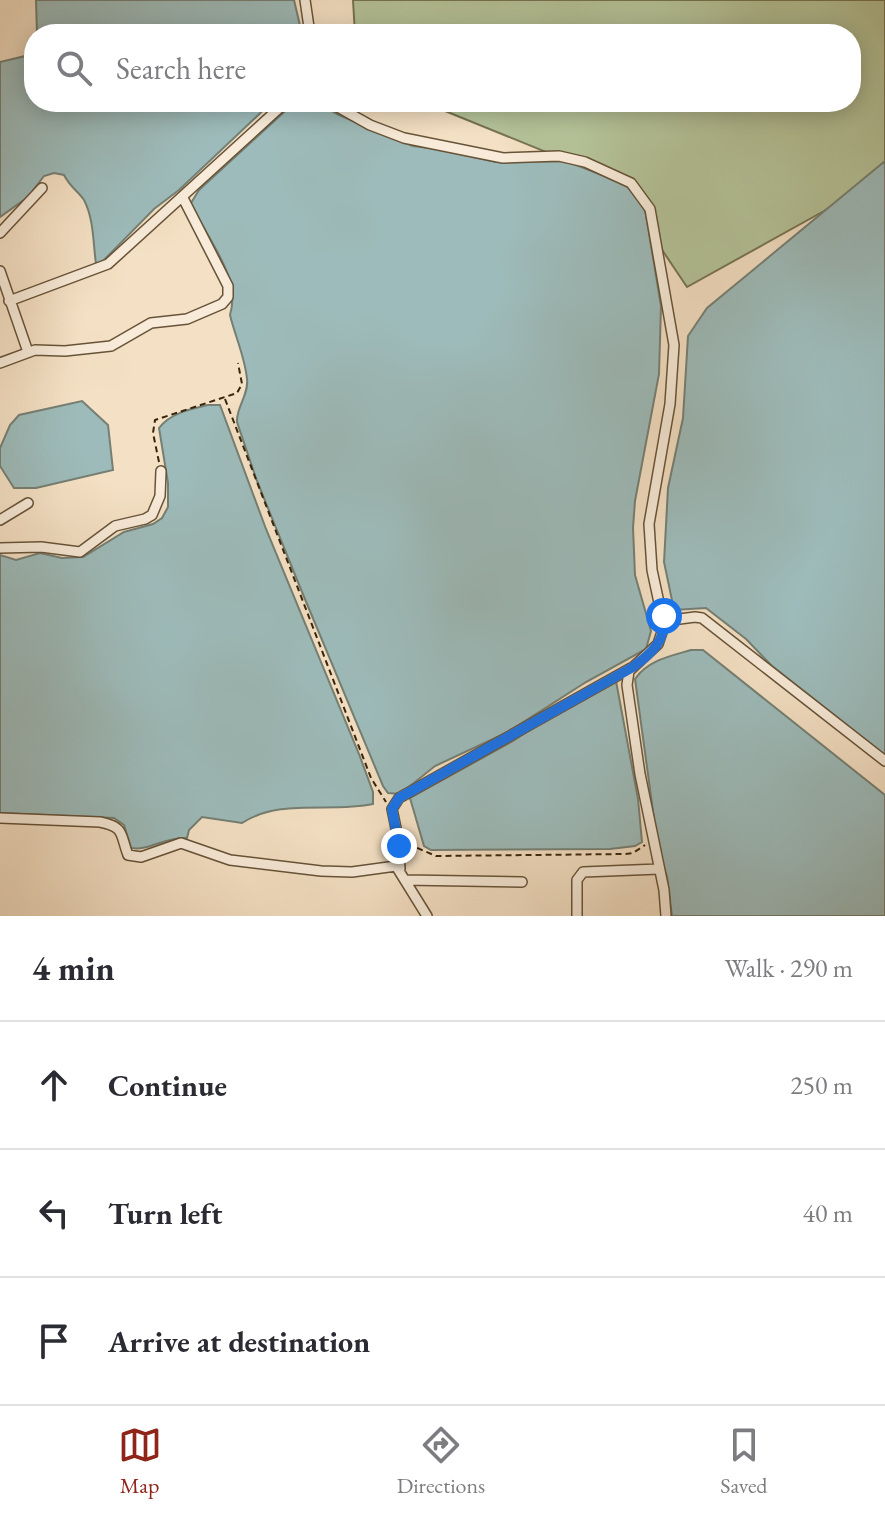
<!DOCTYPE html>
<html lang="en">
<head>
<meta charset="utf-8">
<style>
	:root { --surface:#fff; --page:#f2f2f3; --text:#2b2b33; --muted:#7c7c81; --line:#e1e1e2; --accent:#8f2418 }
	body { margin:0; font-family:"EB Garamond",serif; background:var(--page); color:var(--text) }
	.stop { position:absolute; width:24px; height:24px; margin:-18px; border:6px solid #1a73e8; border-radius:50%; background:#fff }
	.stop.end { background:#1a73e8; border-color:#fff; box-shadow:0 2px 8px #0008 }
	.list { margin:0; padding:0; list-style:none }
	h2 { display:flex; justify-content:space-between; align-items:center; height:104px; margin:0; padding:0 32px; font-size:34px }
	h2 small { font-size:26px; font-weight:400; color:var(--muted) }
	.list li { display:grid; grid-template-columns:52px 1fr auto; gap:24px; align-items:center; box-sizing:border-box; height:128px; padding:0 32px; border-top:2px solid var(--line) }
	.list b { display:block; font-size:30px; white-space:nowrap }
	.list em { font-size:26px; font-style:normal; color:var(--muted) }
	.icon { flex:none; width:44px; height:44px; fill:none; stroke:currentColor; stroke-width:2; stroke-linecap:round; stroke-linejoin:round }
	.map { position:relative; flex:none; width:885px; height:916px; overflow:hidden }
	.search { position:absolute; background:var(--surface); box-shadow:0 4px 20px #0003; left:24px; right:24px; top:24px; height:88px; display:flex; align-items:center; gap:20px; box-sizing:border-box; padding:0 28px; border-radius:32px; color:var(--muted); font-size:30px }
	.sheet { height:488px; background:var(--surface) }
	nav { display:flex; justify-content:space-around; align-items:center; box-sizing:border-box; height:112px; border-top:2px solid var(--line); background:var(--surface); font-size:22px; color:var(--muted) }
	nav a { display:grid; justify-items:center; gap:4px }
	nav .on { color:var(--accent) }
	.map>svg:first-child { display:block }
	.green { fill:#b5c399; stroke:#767451; stroke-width:2 }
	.water { fill:#9dbbba; stroke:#757f73; stroke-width:2 }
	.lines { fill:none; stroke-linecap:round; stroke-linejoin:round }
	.street-casing { stroke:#675338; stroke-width:12 }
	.path { stroke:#382409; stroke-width:2; stroke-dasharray:6 4; stroke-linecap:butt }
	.street { stroke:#f8ebd9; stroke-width:9 }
	.route { stroke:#1a73e8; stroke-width:10 }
</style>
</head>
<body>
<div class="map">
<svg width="885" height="916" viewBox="0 0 885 916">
	<rect width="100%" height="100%" fill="#f4e0c4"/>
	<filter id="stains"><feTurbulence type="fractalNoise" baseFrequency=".0025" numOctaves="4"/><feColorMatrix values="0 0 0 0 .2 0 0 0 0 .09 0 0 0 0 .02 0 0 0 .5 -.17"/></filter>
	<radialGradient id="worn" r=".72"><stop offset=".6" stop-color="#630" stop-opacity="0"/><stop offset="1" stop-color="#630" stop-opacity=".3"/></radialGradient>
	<!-- green -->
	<path class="green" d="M353,0H885V171L824,211L687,287L615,180L423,102H851V34H355Z"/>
	<!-- water -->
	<path class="water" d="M36,0H294L302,34H37Z
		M34,45V102H272L179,190L154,209L101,263L96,264C93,243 94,219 84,200C78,191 70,187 64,175L54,173L44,176L28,197L0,217V62L25,56Z
		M295,102H322L328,109L339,115L413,146L438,149L496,162L566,161L625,184L643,204L646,215L661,306L659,374L635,501L633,528L635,575L651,631L646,649L586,682L508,732L435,766L400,794L388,793L383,786L302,592L257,481L237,422C236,407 249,395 247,379C245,357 235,336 230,315C242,276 205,237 191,203L199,190Z
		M885,161V755L772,666L746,639L706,608L674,610L664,562L668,488L683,418L688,336L707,308Z
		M82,401L108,425L113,470L36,488H14L0,466V448L10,425L19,415Z
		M208,405H220L266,529L359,754L373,792V804C331,813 280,798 242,823L202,817L189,830L187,838C163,837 150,851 131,848L124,825L114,818L0,813V555L16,560L40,553L62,558L83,557L124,532L153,524L162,518L168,507V483L159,428C170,413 191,409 208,405Z
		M691,650H703L885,795V916H672L667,877L658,848L635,679C648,660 671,656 691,650Z
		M616,681L638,799L642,842L635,846L610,849L431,850L424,846L410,798L513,741L604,682Z"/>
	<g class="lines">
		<defs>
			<path id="street" d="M305,0L310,34
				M329,102L370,125L404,138L503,158L559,156L585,162L631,183L650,209L674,345L670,404L649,524L652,570L664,626L658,644L629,671L627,685L640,774L664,890L666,916
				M0,233L42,188
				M0,271L28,352
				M9,301L108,264L286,102
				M0,363L35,350L65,351L111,346L151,323L187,319L222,304L228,297V286L183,198
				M0,520L28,503
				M0,548L41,547L80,552L115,526L145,519L152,515L160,496L161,471
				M664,621L695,617L702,618L885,761
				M0,818L100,822C125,827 120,834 128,855L141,857L181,843L230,860L321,871L352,872L396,866L427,916
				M400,869L398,838L392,809L399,798L631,668
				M405,880L522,882
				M577,916V880L583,872L659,869"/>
		</defs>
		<!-- street casing -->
		<use href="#street" class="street-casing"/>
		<!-- path -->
		<path class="path" d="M225,399L371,778L386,802
			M159,462L153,433L155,420L237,393L242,384L238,363
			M408,844L436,856L625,854L633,853L645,845"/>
		<!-- street -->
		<use href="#street" class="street"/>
	</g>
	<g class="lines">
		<!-- route -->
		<path class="route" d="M399,846L392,809L399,798L633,667C652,653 666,641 664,616"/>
	</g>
	<rect width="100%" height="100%" filter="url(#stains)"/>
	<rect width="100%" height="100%" fill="url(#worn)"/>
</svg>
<div class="stop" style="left:664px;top:616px"></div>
<div class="stop end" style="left:399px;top:846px"></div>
<div class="search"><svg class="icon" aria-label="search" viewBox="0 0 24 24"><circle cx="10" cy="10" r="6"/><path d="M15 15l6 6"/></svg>Search here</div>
</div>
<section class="sheet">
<h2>4 min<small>Walk · 290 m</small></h2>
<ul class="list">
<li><svg class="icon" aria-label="ahead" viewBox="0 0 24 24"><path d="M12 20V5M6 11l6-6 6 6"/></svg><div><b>Continue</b></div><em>250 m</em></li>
<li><svg class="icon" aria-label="left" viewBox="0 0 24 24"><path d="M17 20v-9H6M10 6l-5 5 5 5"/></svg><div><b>Turn left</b></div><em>40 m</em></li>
<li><svg class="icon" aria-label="arrive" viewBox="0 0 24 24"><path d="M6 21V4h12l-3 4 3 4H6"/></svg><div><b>Arrive at destination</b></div></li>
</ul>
</section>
<nav>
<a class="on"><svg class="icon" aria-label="map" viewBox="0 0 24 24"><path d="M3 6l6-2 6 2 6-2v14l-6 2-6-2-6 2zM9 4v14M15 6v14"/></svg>Map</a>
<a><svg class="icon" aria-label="directions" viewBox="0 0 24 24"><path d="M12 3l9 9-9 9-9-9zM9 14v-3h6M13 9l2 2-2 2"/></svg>Directions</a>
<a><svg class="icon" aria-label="saved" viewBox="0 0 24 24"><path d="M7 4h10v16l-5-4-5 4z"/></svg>Saved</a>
</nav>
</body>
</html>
